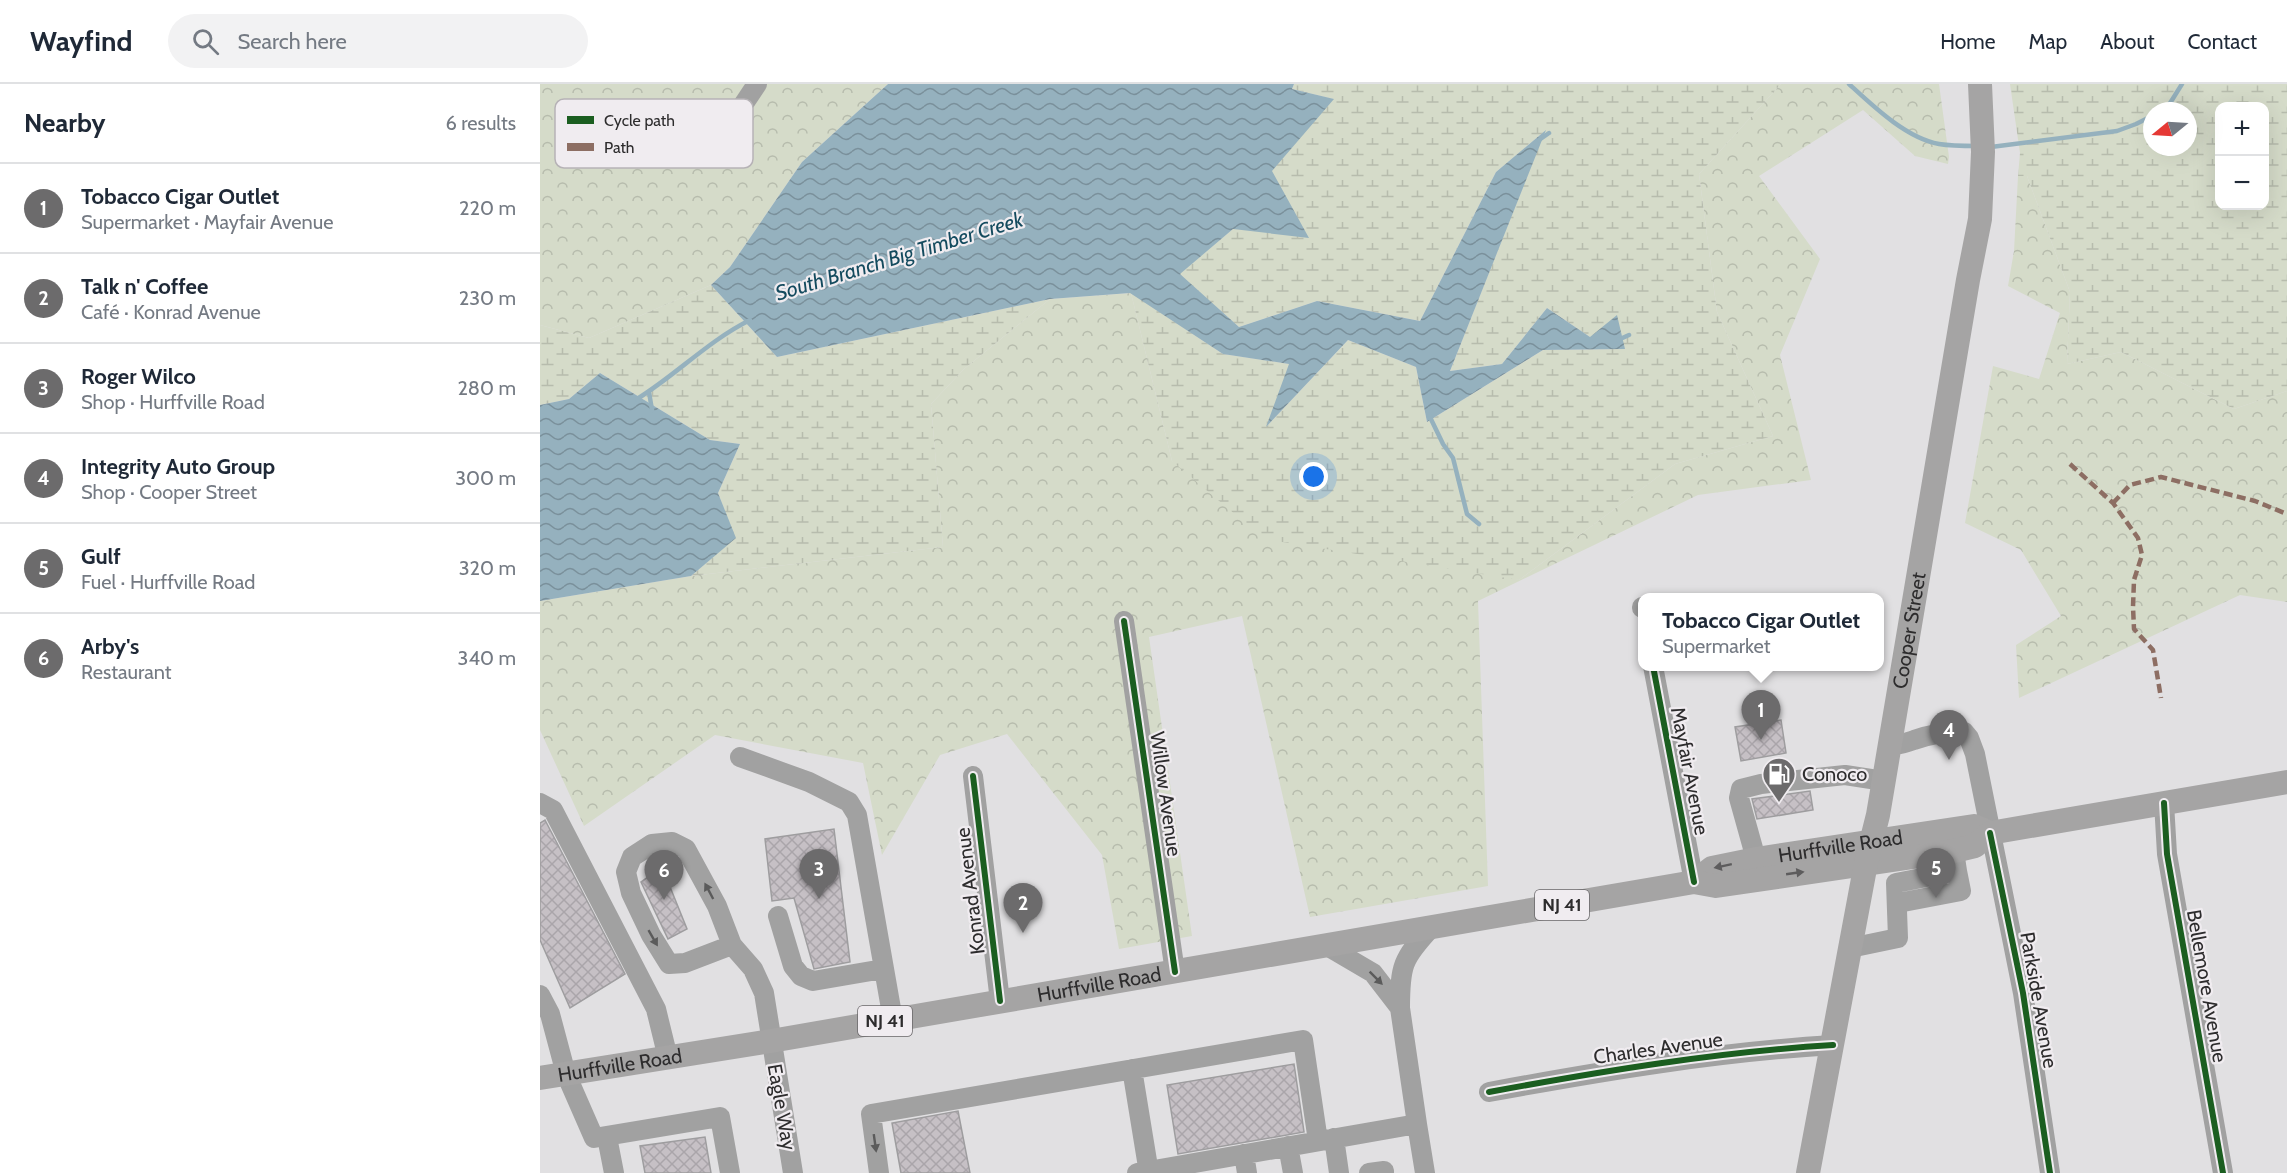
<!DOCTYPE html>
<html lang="en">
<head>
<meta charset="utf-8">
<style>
	:root { --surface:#fff; --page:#f2f2f3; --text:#1f2937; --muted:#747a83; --line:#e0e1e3; --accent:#6c6b6c }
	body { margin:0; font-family:Cabin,sans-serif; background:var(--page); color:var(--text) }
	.controls { position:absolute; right:18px; top:18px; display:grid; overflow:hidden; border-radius:12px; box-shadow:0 6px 24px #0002 }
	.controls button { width:54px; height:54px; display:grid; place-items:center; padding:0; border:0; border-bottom:2px solid var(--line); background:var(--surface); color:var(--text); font:30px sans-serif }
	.compass { position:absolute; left:1603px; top:18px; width:54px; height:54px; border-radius:50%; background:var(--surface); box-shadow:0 6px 24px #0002; rotate:252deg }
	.you { position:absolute; left:774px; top:393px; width:21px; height:21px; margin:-15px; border:4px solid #fff; border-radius:50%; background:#1a73e8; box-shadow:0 0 0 9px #1a73e833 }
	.badge { display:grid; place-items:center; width:39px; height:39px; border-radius:50%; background:var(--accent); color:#fff; font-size:20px; font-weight:700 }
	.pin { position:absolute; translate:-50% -50px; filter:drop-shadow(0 2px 3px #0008) }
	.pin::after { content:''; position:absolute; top:32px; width:21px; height:18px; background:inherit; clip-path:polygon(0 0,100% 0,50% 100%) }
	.popup { position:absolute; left:1098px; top:509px; width:246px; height:78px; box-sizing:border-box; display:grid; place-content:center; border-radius:12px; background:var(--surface); filter:drop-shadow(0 2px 4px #0005); font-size:20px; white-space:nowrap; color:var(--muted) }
	.popup b { font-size:22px; color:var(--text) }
	.popup::after { content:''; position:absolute; left:50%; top:100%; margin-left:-12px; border:12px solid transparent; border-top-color:var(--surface) }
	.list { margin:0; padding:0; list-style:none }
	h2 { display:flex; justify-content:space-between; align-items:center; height:78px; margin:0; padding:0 24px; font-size:26px }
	h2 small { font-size:20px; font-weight:400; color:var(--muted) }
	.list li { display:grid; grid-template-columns:39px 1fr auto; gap:18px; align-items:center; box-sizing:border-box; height:90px; padding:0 24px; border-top:2px solid var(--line) }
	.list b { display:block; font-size:22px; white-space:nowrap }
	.list p { margin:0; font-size:20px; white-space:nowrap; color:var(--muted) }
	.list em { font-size:20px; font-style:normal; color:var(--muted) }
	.icon { flex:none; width:33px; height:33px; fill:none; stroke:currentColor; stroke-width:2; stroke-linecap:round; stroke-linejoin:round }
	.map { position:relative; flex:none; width:1747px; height:1089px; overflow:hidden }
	header { display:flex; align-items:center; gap:36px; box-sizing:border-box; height:84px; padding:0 30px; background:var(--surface); border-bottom:2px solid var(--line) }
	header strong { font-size:28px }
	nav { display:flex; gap:33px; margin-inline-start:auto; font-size:21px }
	.search { width:420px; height:54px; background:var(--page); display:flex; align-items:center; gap:15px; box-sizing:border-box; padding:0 21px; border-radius:33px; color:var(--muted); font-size:22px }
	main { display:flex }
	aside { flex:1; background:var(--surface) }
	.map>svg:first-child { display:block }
	.forest { fill:url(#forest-crowns) }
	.wetland { fill:url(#wetland-marsh); fill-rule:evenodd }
	.water { fill:url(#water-waves) }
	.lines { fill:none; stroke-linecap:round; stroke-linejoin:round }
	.stream { stroke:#95b1be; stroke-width:4.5 }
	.building { fill:url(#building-cross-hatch); stroke:#9e9d9f; stroke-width:1.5 }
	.minor { stroke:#a1a1a1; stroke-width:20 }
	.major { stroke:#a5a4a4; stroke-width:24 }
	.quiet { stroke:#8d6e63; stroke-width:4.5; stroke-dasharray:9 4.5; stroke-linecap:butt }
	.cycleway-casing { stroke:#f0ecf0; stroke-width:10 }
	.cycleway { stroke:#1b5e20; stroke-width:6 }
	.oneway { fill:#5d5c5d }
	.oneway2 { fill:#5b5b5b }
	.labels { text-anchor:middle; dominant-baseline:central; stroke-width:4.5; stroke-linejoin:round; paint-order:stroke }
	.shield { fill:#f0ecf0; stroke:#686668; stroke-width:1.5 }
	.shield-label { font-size:18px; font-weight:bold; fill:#2d2c2d }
	.street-label { font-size:20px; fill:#2d2c2d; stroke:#f0ecf0 }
	.poi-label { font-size:20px; fill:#2d2c2d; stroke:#f0ecf0; text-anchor:start }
	.water-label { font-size:21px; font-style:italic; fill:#134a5e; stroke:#f0ecf0 }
	.key { fill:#f0ecf0; stroke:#b6b2b6; stroke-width:1.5 }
	.key-label { font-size:16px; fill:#2d2c2d }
</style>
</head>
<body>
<header>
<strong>Wayfind</strong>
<div class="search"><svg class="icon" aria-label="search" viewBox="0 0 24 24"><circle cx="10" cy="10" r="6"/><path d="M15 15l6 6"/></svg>Search here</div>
<nav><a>Home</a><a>Map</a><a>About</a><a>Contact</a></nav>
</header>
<main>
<aside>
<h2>Nearby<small>6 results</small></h2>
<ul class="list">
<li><span class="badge">1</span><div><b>Tobacco Cigar Outlet</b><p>Supermarket · Mayfair Avenue</p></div><em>220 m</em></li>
<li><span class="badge">2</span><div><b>Talk n' Coffee</b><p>Café · Konrad Avenue</p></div><em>230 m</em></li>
<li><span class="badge">3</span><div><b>Roger Wilco</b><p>Shop · Hurffville Road</p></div><em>280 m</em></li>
<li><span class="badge">4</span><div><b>Integrity Auto Group</b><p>Shop · Cooper Street</p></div><em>300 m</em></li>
<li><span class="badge">5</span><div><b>Gulf</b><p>Fuel · Hurffville Road</p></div><em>320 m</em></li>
<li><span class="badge">6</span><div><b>Arby's</b><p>Restaurant</p></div><em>340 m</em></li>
</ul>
</aside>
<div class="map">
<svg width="1747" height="1089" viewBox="0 0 1747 1089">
	<defs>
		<pattern id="forest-crowns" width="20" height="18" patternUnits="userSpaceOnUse" patternTransform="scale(1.5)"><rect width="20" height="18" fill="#d5dbc9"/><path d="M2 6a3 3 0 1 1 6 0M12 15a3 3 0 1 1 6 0" fill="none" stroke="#b7bcad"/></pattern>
		<pattern id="wetland-marsh" width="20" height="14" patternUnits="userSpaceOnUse" patternTransform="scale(1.5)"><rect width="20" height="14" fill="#d5dbc9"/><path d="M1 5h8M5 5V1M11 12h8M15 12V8" fill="none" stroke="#b7bcad"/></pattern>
		<pattern id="water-waves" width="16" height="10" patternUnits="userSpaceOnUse" patternTransform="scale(1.5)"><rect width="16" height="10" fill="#95b1be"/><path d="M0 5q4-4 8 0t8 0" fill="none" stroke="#7a909b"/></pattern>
		<pattern id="building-cross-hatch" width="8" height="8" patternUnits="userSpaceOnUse" patternTransform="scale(1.5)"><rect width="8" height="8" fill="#c6c0c5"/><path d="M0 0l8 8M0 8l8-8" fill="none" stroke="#aaa5aa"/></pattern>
	</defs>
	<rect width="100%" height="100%" fill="#e1e0e2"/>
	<!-- forest -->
	<path class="forest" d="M0,0H348L262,78L190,183L171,201L49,254L0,241Z
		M1241,0H1399L1409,73L1408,80L1375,72L1323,26L1219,92L1280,175L1240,271L1271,396L1158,411L938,517L948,802L770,833L702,532L609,553L652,852L579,865L562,771L467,650L400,671L342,771L323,679L175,651L44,742L0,646V517L151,492L403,463L391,320L424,285L510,215L591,209L632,377L979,496L1135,380L1233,352L1177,228L1159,90Z
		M1478,92H1487L1530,208L1527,280L1581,268L1694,325L1747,307V518L1700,511L1479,614L1476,561L1521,532L1481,466L1425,439L1453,282L1499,295L1520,229L1468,202L1474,167Z"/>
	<!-- wetland -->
	<path class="wetland" d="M754,0H1241L1159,90L1177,228L1233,352L1135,380L979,496L724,455L632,377L591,209L683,270L750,280L727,342L808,256L876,283L887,338L1003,266L1085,265L1050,253L1007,224L962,280L910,287L1005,47L956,88L880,237L777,217L699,243L639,190L693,145L731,87L793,15L752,5Z
		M1470,0H1747V307L1694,325L1581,268L1527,280L1530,208L1487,92H1478L1480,69ZM1680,22H1724V122H1680ZM1612,27H1648V63H1612Z
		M171,201L237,273L510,215L424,285L391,320L403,463L151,492L195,454L178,409L200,360L170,356L60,289L29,315L0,321V241L49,254Z"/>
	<!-- water -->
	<path class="water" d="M348,0H754L752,5L794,15L732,87L769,154L693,145L640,190L699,243L777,217L880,237L956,88L1006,46L910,287L962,280L1007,224L1050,253L1077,231L1085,265L1003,266L887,338L876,283L808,256L726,343L749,280L683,270L590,209L510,215L237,273L171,201L190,183L262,78Z
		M60,289L170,356L200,360L178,409L196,454L151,492L0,517V321L29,315Z"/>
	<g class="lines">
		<!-- stream -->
		<path class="stream" d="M1309,0C1333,22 1366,54 1399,60C1411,62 1424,62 1437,62
			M1621,27L1627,24L1642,0
			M999,56L1009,49
			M1451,63L1577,47L1596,40L1612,32
			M1078,256L1089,251
			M109,308L112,326
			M97,315C136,291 168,257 210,236
			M889,331L903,360L913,374L927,430L939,440"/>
	</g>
	<!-- building -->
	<path class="building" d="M1241,636L1246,669L1201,677L1195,643Z
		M1270,707L1273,726L1217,735L1212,715Z
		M5,736L85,890L30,924L0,856V739Z
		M294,745L310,878L274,885L254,814L232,817L225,755Z
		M122,783L147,845L128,855L101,798Z
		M754,980L764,1048L638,1070L627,1001Z
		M418,1027L430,1089H361L352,1039Z
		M165,1053L171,1089H105L100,1062Z"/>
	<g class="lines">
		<!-- minor -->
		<path class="minor" d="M203,21L217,0
			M1102,523V524
			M584,537L635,888
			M1113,582L1154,798
			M1350,659C1361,662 1364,659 1374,656C1389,651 1408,647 1424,648L1429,654L1435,670L1483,909L1510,1089
			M200,673L269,698L309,718L317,731L353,936
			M433,692L460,917
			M0,719L13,726L116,925L128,974
			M1624,719L1627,770L1683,1089
			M1216,775L1199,714L1201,705L1221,700L1305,691L1344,697
			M1358,819L1421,807L1417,787
			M238,832L253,882L261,892L273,897L343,885
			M192,861L145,879L129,880L111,851L91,809L86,788L92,773L112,760L132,758L146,765L177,822L192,861L213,885L224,909L253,1089
			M787,862L833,889L860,924C860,882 862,875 891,844
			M1310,864L1358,854L1356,799L1417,787L1414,767
			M0,911L10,930L26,990L54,1054L180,1033L190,1089
			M860,924L877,1040
			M592,985L609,1089
			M949,1008C1063,987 1177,968 1293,961
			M67,1053L74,1089
			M794,1054L799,1089
			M748,1062L753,1089
			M704,1070L707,1089
			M339,1089L331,1030L763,956L778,1057
			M597,1089L877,1040L885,1089
			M829,1089L844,1087V1089"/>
		<!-- major -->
		<g class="major">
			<path id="s1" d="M1154,798L1172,784L1216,775L1434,742L1450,749"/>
			<path id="s2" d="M0,994L231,957L1154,798L1176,802L1414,767L1435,762L1450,749L1747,698"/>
			<path id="s3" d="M1268,1089L1326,779L1338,731L1428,196L1440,135L1443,68L1440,0"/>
		</g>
		<!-- quiet -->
		<path class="quiet" d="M1530,380L1573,419L1598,454L1602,471L1594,496L1593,523L1594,545L1613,566L1621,614
			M1573,419L1590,401L1621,393L1715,417L1747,430"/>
		<defs>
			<path id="cycleway" d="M584,537L635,888
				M1113,582L1154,798
				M433,692L460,917
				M1624,719L1627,770L1683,1089
				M1450,749L1483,909L1510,1089
				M949,1008C1063,987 1177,968 1293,961"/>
		</defs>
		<!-- cycleway casing -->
		<use href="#cycleway" class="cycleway-casing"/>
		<!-- cycleway -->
		<use href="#cycleway" class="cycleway"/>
	</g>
	<!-- one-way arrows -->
	<defs><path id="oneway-solid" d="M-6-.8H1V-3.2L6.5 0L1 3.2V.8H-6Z" transform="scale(1.5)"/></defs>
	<g class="oneway">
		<use href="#oneway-solid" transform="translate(1183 782) rotate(168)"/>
		<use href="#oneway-solid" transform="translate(1255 789) rotate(-8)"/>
	</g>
	<g class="oneway2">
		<use href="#oneway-solid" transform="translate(169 807) rotate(-118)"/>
		<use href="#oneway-solid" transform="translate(113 854) rotate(60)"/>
		<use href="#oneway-solid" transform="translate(836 894) rotate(45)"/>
		<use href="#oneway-solid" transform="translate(335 1059) rotate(82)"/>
	</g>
	<!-- icons -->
	<defs>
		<symbol id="fuel-pin" viewBox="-11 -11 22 30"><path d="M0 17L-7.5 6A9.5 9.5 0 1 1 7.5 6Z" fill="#6c6b6c" stroke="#f0ecf0"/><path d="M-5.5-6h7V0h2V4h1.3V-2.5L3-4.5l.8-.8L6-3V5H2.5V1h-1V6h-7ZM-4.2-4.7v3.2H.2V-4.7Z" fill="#fff"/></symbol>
	</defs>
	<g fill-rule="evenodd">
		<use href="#fuel-pin" x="1220" y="671" width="38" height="52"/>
	</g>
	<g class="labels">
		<!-- shield labels -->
		<g class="shield">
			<rect x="995" y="806" width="54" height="30" rx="4.5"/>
			<rect x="318" y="922" width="54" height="30" rx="4.5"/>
		</g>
		<g class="shield-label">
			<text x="1022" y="821">NJ 41</text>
			<text x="345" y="937">NJ 41</text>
		</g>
		<!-- street labels -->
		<g class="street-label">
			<text stroke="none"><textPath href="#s3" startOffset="552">Cooper Street</textPath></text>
			<text transform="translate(1150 687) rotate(79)">Mayfair Avenue</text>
			<text transform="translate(626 710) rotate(82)">Willow Avenue</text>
			<text stroke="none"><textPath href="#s1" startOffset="153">Hurffville Road</textPath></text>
			<text transform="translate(430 807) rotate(-97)">Konrad Avenue</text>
			<text stroke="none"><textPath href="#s2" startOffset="567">Hurffville Road</textPath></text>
			<text transform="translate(1667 902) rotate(80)">Bellemore Avenue</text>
			<text transform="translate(1499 916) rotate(80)">Parkside Avenue</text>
			<text transform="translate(1118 964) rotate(-8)">Charles Avenue</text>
			<text stroke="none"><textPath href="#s2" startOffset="81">Hurffville Road</textPath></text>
			<text transform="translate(242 1023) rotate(80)">Eagle Way</text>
		</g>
		<!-- poi labels -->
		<g class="poi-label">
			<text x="1262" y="690">Conoco</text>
		</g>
		<!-- water labels -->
		<g class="water-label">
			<text transform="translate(359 172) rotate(-17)">South Branch Big Timber Creek</text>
		</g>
	</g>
	<!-- legend -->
	<rect x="15" y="15" width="198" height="69" rx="9" class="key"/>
	<rect x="27" y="32" width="27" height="8" fill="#1b5e20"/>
	<rect x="27" y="59" width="27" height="8" fill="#8d6e63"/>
	<g class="key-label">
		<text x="64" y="42">Cycle path</text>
		<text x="64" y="69">Path</text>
	</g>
</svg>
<div class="controls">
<button>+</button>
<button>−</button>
</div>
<svg class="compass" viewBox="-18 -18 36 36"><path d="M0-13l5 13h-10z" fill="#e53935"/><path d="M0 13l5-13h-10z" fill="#747a83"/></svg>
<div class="you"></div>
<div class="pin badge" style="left:1221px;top:656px">1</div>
<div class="popup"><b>Tobacco Cigar Outlet</b>Supermarket</div>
<div class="pin badge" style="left:483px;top:849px">2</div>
<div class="pin badge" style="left:279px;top:815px">3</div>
<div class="pin badge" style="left:1409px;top:676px">4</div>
<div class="pin badge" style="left:1396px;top:814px">5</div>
<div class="pin badge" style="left:124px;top:816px">6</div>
</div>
</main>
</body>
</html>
